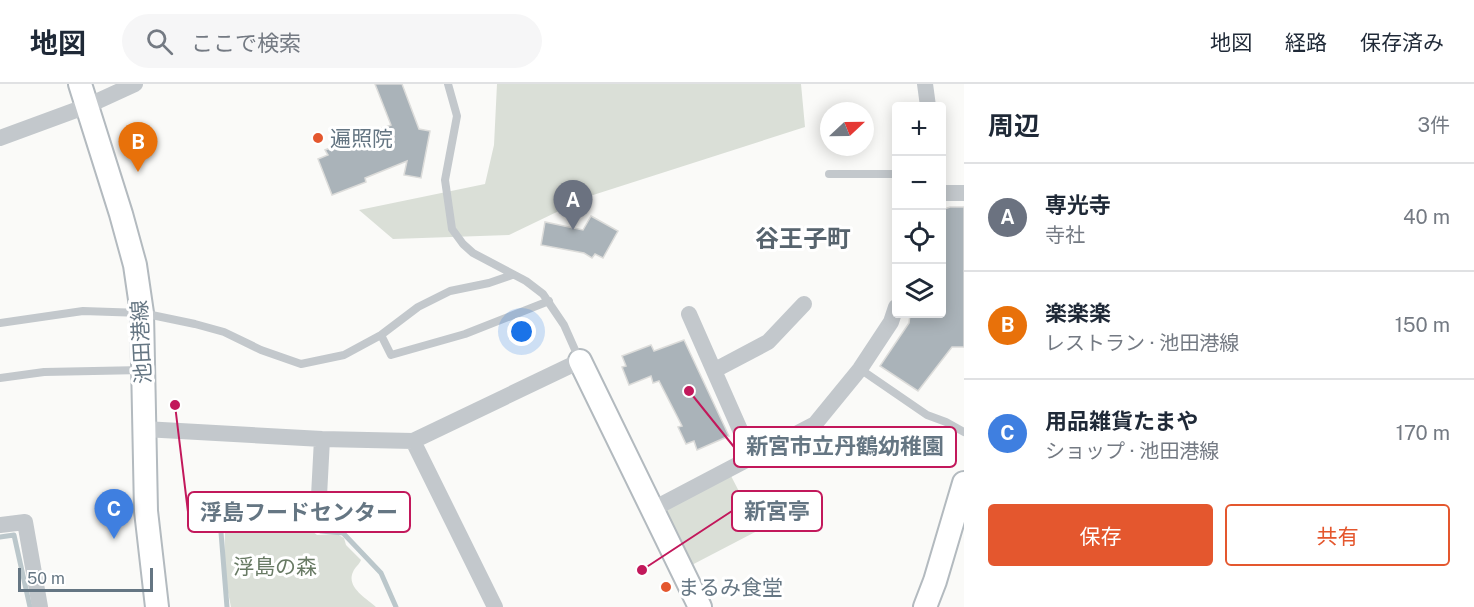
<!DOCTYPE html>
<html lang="ja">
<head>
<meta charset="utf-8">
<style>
	:root { --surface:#fff; --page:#f6f6f7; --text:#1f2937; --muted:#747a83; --line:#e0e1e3; --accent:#e4572e }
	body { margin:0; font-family:"Public Sans","Noto Sans JP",sans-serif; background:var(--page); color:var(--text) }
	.controls { position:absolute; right:18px; top:18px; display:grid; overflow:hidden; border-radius:6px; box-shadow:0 3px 15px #0003 }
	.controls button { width:54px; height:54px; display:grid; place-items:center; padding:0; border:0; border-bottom:2px solid var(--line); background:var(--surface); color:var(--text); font:30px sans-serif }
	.compass { position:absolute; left:820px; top:18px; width:54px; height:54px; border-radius:50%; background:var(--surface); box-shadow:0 3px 15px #0003; rotate:68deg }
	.scale { position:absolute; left:18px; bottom:15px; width:135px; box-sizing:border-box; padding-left:6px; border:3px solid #657683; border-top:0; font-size:16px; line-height:21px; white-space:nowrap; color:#657683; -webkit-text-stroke:4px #fff; paint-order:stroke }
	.you { position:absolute; left:522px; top:248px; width:21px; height:21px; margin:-15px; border:4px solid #fff; border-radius:50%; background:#1a73e8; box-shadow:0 0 0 9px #1a73e833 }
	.badge { display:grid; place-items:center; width:39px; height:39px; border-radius:50%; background:var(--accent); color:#fff; font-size:20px; font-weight:700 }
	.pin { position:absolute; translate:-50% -50px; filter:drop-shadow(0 2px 3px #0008) }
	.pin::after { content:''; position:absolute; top:32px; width:21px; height:18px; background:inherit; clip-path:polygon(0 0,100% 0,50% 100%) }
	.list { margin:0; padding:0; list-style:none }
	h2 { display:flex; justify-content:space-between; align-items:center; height:78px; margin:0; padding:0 24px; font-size:26px }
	h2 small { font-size:20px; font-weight:400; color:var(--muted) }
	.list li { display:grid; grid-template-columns:39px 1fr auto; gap:18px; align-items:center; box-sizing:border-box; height:108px; padding:0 24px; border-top:2px solid var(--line) }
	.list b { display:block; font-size:22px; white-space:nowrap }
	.list p { margin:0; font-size:20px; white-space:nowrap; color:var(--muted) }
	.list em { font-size:20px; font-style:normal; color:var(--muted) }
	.actions { display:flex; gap:12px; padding:18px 24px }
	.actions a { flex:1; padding:14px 0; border:2px solid var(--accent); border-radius:6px; text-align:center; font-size:21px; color:var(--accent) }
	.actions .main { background:var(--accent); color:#fff }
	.icon { flex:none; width:33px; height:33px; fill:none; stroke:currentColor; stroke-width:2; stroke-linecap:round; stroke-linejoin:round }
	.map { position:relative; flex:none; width:964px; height:523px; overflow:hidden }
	header { display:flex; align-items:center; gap:36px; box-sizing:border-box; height:84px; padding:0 30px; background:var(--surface); border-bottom:2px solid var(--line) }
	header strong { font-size:28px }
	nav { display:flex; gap:33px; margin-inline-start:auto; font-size:21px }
	.search { width:420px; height:54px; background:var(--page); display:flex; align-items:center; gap:15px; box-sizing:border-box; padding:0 21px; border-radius:33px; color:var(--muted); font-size:22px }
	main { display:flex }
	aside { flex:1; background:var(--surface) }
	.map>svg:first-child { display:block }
	.green { fill:#dadfd7 }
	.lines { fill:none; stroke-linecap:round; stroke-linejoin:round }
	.stream { stroke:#bbc7cb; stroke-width:5 }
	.building { fill:#aab3b9; stroke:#dcdcda; stroke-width:1.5 }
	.secondary-casing { stroke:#b3babf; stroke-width:26 }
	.lane { stroke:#c3c8cc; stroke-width:8 }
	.street { stroke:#c3c8cc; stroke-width:16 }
	.secondary { stroke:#fff; stroke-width:22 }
	.poi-dot { fill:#e4572e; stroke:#fff; stroke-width:2 }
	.labels { text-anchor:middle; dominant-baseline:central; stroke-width:6; stroke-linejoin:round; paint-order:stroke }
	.poi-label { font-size:21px; fill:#657683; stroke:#fff; text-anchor:start }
	.street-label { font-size:21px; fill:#657683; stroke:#fff }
	.park-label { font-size:21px; fill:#687a64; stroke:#fff }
	.quarter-label { font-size:24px; font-weight:bold; fill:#57646e; stroke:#fff }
	.leader { fill:none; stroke:#c2185b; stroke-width:2 }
	.callout-dot { fill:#c2185b; stroke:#fff; stroke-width:2 }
	.callout { fill:#fff; stroke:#c2185b; stroke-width:2 }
	.callout-label { font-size:22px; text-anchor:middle; font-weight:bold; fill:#657683 }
</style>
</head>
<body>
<header>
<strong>地図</strong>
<div class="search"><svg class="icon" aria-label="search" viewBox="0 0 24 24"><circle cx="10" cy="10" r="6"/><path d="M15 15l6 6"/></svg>ここで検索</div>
<nav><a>地図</a><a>経路</a><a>保存済み</a></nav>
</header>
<main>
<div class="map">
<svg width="964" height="523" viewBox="0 0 964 523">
	<rect width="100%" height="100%" fill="#fafaf8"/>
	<!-- green -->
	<path class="green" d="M497,0H801L805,43L590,112L509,151L393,155L359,126L485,100L494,61Z
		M730,390L759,446L686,484L657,427Z
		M236,439L307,443L317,451L337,450L344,454L346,461L361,476C359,481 355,483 353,488C346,503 366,514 376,523H231L224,489L225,447L228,443Z"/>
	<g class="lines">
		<!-- stream -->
		<path class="stream" d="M0,453L14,451L30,523
			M227,523L220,436L304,433L321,447L343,449L381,489L396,523"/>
	</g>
	<!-- building -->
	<path class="building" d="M375,0H402L419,45L430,47L421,94L404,91L407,77L365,94L366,98L332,111L318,75L328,71L325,66L391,41Z
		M950,123H964V263H952L918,307L880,282L909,239L910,230H942V129L944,125Z
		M591,132L618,147L603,174L595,170L592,174L584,169L541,161L545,138L583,146Z
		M684,256L729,352L697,366L694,357L686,360L678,343L682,342L659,297L653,299L651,292L629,301L622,283L626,282L622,272L651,261L654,267Z"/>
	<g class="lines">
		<defs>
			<path id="secondary" d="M80,0L121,130L135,181L142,229L146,427L157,523
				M580,277L700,523
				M925,523L935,497L964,399"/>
		</defs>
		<!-- secondary casing -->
		<use href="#secondary" class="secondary-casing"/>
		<!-- lane -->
		<path class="lane" d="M448,0L457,32L445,96L452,145L463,160L473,169L526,197L543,210L564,241L580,277
			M829,90H896
			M0,239L83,227L142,229L195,240L224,248L261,266L301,280L344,271L381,251L418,223L450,207L489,199L512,191
			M381,251L391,271L465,250L549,217
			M860,285L927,331L946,338L964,348
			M0,294L44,288L143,286"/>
		<!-- street -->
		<path class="street" d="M925,0L928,22
			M0,54L87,22L135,0
			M942,109H964
			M689,230L752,373
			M715,286L768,258L804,220
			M144,345L322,355L413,357L580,277
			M413,357L495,523
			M319,412L322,355
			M653,425L815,340L860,285L891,238L896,223
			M0,441L25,438L40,523"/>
		<!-- secondary -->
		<use href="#secondary" class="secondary"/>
	</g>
	<!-- markers -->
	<g class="poi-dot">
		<circle cx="318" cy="54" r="6"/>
		<circle cx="666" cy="503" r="6"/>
	</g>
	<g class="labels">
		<!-- poi labels -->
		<g class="poi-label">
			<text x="330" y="54">遍照院</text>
			<text x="678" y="503">まるみ食堂</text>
		</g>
		<!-- street labels -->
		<g class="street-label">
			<text transform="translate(141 258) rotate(-93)">池田港線</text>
		</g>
		<!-- park labels -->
		<g class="park-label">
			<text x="275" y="482">浮島の森</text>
		</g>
		<!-- quarter labels -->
		<g class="quarter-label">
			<text x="803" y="154">谷王子町</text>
		</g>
	</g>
	<!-- callouts -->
	<path class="leader" d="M689 307L734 363M642 486L732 427M175 321L188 428"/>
	<g class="callout-dot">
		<circle cx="689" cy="307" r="6"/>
		<circle cx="642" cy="486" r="6"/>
		<circle cx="175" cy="321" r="6"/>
	</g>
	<g class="callout">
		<rect x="734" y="343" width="222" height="40" rx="6"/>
		<rect x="732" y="407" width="90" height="40" rx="6"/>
		<rect x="188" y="408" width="222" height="40" rx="6"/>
	</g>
	<g class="callout-label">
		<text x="845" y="370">新宮市立丹鶴幼稚園</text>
		<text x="777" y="435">新宮亭</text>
		<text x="299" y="436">浮島フードセンター</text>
	</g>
</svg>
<div class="controls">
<button>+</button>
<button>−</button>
<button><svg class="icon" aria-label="locate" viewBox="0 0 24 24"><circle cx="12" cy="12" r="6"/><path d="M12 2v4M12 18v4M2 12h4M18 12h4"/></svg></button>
<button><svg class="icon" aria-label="layers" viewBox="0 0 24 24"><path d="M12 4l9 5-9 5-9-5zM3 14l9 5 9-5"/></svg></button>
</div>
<svg class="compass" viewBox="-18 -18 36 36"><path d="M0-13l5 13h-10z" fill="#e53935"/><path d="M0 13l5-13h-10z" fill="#747a83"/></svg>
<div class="scale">50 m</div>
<div class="you"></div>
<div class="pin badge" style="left:573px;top:146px;background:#6b7280">A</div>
<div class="pin badge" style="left:138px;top:88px;background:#e8710a">B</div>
<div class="pin badge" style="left:114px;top:455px;background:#3f7fe0">C</div>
</div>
<aside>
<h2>周辺<small>3件</small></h2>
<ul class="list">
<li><span class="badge" style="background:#6b7280">A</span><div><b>専光寺</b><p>寺社</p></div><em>40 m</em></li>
<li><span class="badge" style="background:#e8710a">B</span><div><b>楽楽楽</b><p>レストラン · 池田港線</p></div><em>150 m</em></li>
<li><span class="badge" style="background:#3f7fe0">C</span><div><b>用品雑貨たまや</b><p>ショップ · 池田港線</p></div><em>170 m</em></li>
</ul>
<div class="actions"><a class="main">保存</a><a>共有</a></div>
</aside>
</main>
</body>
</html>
